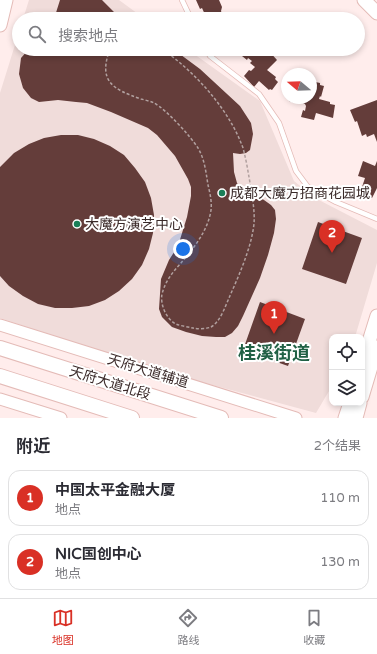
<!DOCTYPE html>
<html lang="zh">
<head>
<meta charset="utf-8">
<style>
	:root { --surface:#fff; --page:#f2f2f3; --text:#2b2b33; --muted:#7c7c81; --line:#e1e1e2; --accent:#d93025 }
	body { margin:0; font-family:"Varela Round","Noto Sans SC",sans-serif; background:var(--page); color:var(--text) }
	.controls { position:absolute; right:12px; bottom:12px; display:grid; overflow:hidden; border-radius:8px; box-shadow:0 2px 6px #0003 }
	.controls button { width:36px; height:36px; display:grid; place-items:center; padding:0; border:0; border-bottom:1px solid var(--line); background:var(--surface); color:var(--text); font:20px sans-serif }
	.compass { position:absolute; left:281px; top:68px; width:36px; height:36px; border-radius:50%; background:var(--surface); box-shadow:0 2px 6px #0003; rotate:289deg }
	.you { position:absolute; left:183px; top:249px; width:14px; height:14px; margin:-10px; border:3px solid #fff; border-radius:50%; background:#1a73e8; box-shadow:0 0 0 6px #1a73e833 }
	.badge { display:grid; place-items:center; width:26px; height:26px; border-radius:50%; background:var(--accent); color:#fff; font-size:13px; font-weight:700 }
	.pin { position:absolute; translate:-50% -33px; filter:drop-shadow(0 1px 2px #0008) }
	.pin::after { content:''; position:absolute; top:21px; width:14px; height:12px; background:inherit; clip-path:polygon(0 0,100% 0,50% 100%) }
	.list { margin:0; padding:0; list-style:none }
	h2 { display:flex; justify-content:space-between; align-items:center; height:52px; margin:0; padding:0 16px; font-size:17px }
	h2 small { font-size:13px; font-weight:400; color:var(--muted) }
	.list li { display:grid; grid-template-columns:26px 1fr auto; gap:12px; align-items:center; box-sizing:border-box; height:56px; margin:0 8px 8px; padding:0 8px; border:1px solid var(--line); border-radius:12px }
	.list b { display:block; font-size:15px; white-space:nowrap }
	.list p { margin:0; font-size:13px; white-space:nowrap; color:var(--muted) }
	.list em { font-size:13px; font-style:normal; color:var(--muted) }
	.icon { flex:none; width:22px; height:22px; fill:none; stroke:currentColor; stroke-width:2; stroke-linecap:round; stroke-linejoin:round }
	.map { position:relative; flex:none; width:377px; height:418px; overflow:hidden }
	.search { position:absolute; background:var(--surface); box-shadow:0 2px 6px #0003; left:12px; right:12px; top:12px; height:44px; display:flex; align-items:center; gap:10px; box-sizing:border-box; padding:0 14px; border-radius:22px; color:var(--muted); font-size:15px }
	.sheet { height:180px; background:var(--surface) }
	nav { display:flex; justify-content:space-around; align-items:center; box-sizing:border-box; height:56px; border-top:1px solid var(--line); background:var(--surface); font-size:11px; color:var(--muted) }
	nav a { display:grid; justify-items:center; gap:2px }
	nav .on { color:var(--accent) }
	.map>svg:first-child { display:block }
	.built { fill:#f0dcda }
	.building { fill:#643d3a }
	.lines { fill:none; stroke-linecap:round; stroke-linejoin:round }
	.service-casing { stroke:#e4bbb7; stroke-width:6 }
	.tertiary-casing { stroke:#e4bbb7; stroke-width:13 }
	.secondary-casing { stroke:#e4bbb7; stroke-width:15 }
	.primary-casing { stroke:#e4bbb7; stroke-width:16 }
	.path { stroke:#b1a09f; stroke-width:1.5; stroke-dasharray:3 2; stroke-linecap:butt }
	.service { stroke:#fff; stroke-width:4.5 }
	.tertiary { stroke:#fff; stroke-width:11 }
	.secondary { stroke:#fff; stroke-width:13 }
	.primary { stroke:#fff; stroke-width:14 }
	.poi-dot { fill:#1a7f58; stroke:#fff; stroke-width:1.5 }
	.labels { text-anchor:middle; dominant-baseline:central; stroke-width:4; stroke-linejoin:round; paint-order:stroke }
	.poi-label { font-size:14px; fill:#3a2a29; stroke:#fff; text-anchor:start }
	.street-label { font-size:14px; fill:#3a2a29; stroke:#fff }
	.district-label { font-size:18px; font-weight:bold; fill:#216145; stroke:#fff }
</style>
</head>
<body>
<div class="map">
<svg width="377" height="418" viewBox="0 0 377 418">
	<rect width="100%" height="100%" fill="#ffedec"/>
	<!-- built -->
	<path class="built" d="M29,0H119L145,19H23Z
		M19,32V49H187L260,101L294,181L315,198L377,230V263L355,337H332V386L316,413L149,368L0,318V93Z"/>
	<!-- building -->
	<path class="building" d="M60,0H102L115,13L124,19H54Z
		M196,0H219L222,7L221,11L224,19H207L202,8L200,9Z
		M29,49H173L200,69L240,106L251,123L253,134L250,150L246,153L240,154L233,153L234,172L237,183L242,191L249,192L257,195L271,205L275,210L276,219L274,233L268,255L260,278L243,316L238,326L232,333L225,337H216L202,336L186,332L172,327L162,317L159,309L161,279L169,260L178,246L187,217L191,196V187L188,179L175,156L157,135L148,128L111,112L87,103L76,102L58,100L39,102L31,98L23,88L19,74L21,58Z
		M245,49H254L263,56L268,50L277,60L267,70L276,77L275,79L278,82L272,90L270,89L269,90L259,81L254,87L244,76L249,70L251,71L255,67L250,63L252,61L248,58L247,60L242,56L245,53L243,51Z
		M311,81L320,83V85L324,86L321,97L320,96L319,99L330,102V104L335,105L333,118L316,113L314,120L301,117L303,110L305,111L306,106L305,104L296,100L295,103L289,101L290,98H311Z
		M377,100V142L374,134L367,137L366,134L362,136L357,121L355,122L350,110Z
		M61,135H78L94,139L110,146L124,155L135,168L145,182L151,198L154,215L153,233L149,249L142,265L132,279L119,291L105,300L89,306L72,308H55L38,304L23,296L9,286L0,276V167L14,153L29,144L44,138Z
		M363,161L375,166L377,161V188L372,198L362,195V190H361L365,178L358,176Z
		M318,222L362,238L346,284L302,269Z
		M260,302L305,319L288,366L243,350Z"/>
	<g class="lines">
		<defs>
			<path id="service" d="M182,0L191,19
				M206,49L210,56L259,94L279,123L296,171L308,187L336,202L377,219"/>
			<path id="tertiary" d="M0,325L296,418
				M0,399L61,418"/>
			<path id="secondary" d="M364,0L377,13
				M0,25L6,0
				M362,364L377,316
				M362,397L377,347
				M345,418L350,403
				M356,418L360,403"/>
			<path id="primary" d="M0,348L221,418
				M0,376L132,418"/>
		</defs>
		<!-- service casing -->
		<use href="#service" class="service-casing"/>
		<!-- tertiary casing -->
		<use href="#tertiary" class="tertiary-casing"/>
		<!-- secondary casing -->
		<use href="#secondary" class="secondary-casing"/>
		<!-- primary casing -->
		<use href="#primary" class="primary-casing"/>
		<!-- path -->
		<path class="path" d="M110,49C98,81 112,89 141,99C145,100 150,101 154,103C166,109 191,137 198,148C205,160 206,173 208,185C210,193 212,202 211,210C208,231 193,249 180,264C172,273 165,282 162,294C160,304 166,319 176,324C181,326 188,327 193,328C198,329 206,329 211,327C220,322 225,307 229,298C239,275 251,249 254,224C255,210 252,196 250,183C248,171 246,159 243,148C229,109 195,72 162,49"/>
		<!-- service -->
		<use href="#service" class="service"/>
		<!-- tertiary -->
		<use href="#tertiary" class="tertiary"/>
		<!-- secondary -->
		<use href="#secondary" class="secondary"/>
		<!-- primary -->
		<use href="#primary" class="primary"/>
	</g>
	<!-- markers -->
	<g class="poi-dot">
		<circle cx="222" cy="193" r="4"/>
		<circle cx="77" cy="224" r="4"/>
	</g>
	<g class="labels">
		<!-- poi labels -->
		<g class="poi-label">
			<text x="230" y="193">成都大魔方招商花园城</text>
			<text x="85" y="224">大魔方演艺中心</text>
		</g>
		<!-- street labels -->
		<g class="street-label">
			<text transform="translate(148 371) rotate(17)">天府大道辅道</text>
			<text transform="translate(110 383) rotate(17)">天府大道北段</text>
		</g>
		<!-- district labels -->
		<g class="district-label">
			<text x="274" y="353">桂溪街道</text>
		</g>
	</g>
</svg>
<div class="controls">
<button><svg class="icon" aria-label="locate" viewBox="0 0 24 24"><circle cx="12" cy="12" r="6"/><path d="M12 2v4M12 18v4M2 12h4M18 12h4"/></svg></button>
<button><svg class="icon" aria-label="layers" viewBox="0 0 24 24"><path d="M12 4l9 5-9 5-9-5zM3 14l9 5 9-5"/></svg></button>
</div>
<svg class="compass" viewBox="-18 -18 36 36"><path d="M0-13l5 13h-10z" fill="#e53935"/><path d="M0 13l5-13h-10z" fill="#7c7c81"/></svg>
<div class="you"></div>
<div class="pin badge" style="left:274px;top:334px">1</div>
<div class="pin badge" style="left:332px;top:253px">2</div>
<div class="search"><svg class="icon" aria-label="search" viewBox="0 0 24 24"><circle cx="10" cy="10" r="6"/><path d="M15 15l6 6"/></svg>搜索地点</div>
</div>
<section class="sheet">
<h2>附近<small>2个结果</small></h2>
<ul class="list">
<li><span class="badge">1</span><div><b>中国太平金融大厦</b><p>地点</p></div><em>110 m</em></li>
<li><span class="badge">2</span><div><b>NIC国创中心</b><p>地点</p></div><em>130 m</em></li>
</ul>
</section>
<nav>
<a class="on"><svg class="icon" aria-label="map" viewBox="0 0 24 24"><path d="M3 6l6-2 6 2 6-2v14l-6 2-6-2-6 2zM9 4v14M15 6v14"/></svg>地图</a>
<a><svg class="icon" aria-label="directions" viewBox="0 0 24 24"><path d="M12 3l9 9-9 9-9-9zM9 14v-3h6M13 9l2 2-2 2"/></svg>路线</a>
<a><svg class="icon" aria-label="saved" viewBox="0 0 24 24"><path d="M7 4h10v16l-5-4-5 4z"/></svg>收藏</a>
</nav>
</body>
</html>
